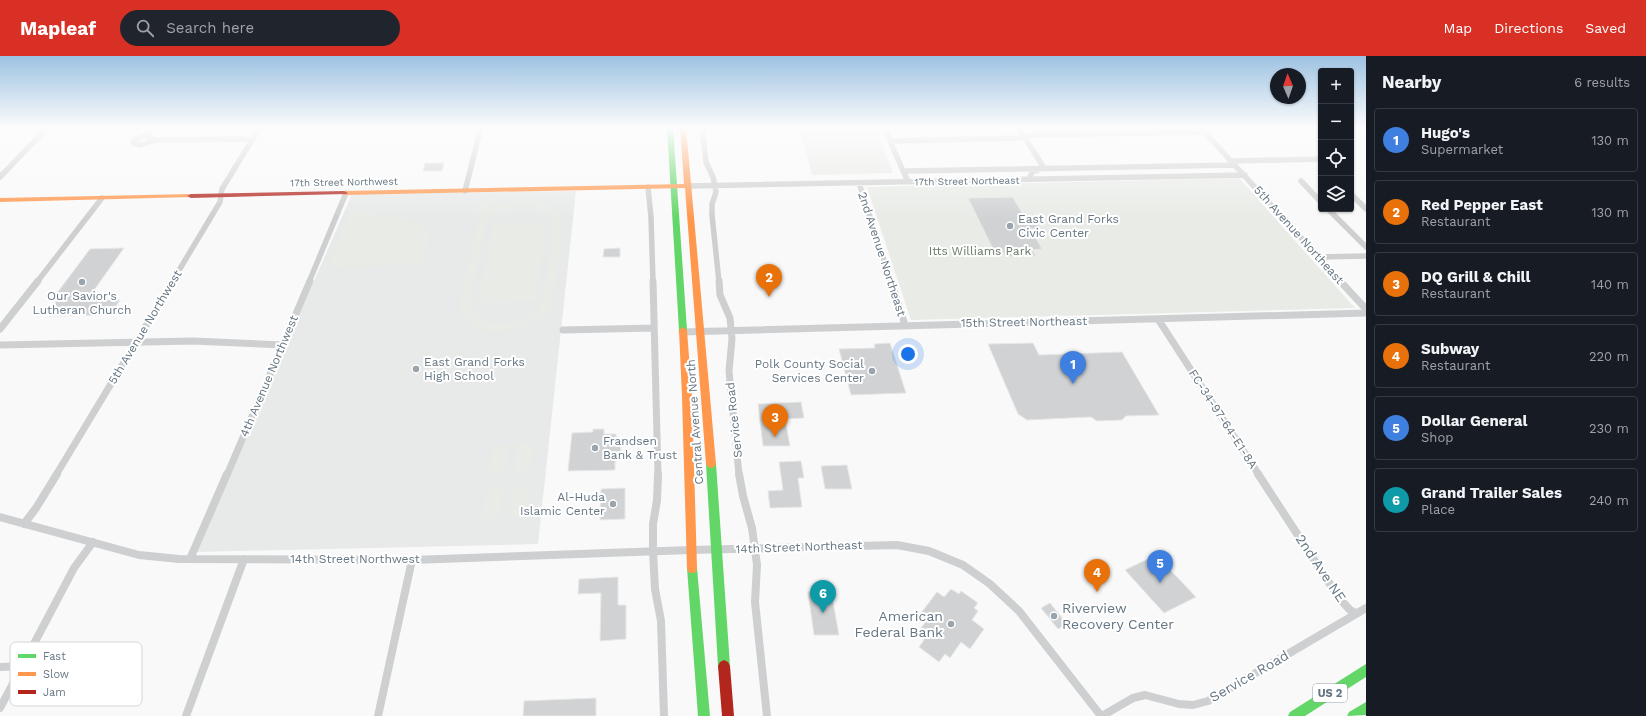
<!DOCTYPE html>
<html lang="en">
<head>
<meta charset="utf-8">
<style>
	:root { --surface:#171b24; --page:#20242c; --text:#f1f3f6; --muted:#9ea1a6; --line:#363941; --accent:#d93025 }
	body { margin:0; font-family:"Work Sans",sans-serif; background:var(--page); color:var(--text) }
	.controls { position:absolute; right:12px; top:12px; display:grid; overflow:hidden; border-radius:4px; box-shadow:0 1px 3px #0004 }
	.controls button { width:36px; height:36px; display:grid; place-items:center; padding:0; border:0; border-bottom:1px solid var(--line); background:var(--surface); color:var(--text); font:20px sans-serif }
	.compass { position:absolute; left:1270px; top:12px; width:36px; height:36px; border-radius:50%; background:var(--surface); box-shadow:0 1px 3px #0004; rotate:358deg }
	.you { position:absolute; left:908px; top:298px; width:14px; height:14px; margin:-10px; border:3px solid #fff; border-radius:50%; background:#1a73e8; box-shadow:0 0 0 6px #1a73e833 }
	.badge { display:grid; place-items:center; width:26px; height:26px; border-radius:50%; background:var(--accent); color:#fff; font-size:13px; font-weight:700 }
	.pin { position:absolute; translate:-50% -33px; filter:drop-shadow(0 1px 2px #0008) }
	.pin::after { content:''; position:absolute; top:21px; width:14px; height:12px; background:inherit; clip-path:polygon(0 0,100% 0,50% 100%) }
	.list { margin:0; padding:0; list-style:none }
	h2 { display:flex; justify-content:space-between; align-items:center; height:52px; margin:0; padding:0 16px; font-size:17px }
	h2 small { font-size:13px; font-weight:400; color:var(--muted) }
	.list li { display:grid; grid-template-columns:26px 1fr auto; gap:12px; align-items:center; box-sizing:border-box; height:64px; margin:0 8px 8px; padding:0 8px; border:1px solid var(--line); border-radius:4px }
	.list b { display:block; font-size:15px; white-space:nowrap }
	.list p { margin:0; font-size:13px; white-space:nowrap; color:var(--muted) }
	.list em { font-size:13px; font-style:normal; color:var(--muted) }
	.icon { flex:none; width:22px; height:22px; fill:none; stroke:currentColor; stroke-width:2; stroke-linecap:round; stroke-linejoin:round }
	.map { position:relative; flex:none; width:1366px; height:660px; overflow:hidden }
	header { display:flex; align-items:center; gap:24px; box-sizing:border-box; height:56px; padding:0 20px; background:var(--accent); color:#fff }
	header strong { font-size:19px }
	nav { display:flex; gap:22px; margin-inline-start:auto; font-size:14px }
	.search { width:280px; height:36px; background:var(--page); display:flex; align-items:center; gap:10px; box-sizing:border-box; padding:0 14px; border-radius:22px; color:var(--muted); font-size:15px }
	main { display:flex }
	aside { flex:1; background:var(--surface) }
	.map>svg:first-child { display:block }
	.built { fill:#e8e9e9 }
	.green { fill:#e8ebe6; fill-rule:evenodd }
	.building { fill:#d0d2d3; stroke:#e8e8e8 }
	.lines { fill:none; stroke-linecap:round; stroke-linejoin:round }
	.street-far2 { stroke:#cecfd0; stroke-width:5.5 }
	.street-far1 { stroke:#cecfd0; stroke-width:7 }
	.street { stroke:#cecfd0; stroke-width:8 }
	.fast { fill:#63d668; fill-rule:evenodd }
	.slow { fill:#ff974d; fill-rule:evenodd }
	.jam { fill:#b3261e; fill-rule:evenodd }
	.poi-dot { fill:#99a4ac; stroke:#fff; stroke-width:1.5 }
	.labels { text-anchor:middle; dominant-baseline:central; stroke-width:4; stroke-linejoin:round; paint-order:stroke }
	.far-street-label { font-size:10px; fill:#657683; stroke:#fff }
	.shield { fill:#fff; stroke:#939fa8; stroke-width:1 }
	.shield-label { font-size:11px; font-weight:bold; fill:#657683 }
	.poi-label { font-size:12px; fill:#657683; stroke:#fff; text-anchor:start }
	.street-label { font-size:12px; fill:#657683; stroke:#fff }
	.park-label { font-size:12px; fill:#687a64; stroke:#fff }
	.near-street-label { font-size:14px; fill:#657683; stroke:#fff }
	.near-poi-label { font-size:14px; fill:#657683; stroke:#fff; text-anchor:start }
	.key { fill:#fff; stroke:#d1d6da; stroke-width:1 }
	.key-label { font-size:11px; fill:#657683 }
</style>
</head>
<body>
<header>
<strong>Mapleaf</strong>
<div class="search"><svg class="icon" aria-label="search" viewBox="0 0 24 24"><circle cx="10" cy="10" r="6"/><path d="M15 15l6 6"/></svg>Search here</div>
<nav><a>Map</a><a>Directions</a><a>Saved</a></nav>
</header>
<main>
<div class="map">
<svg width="1366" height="660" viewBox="0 0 1366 660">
	<rect width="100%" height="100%" fill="#f9f9f9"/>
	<!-- built -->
	<path class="built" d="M576,135L538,488L196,496L352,138Z"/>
	<!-- green -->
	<path class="green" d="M876,73L893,117L812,119L800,75Z
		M1239,122L1355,252L911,264L867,131Z
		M523,145C539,145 561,149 562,169C560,186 558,237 551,250C535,279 465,289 459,248L482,146H491L489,154L504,148ZM517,150C530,149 552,152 552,169C550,185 547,238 541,249C532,265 508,270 491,267C480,264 472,258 470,247L486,171C490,157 504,152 517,150Z
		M350,157C376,158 399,161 424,169L430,179L423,209L335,211L329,205Z
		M546,167L536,245L477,247L493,168Z
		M518,388H534L530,416H514Z
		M509,389L505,417H489L493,390Z
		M513,431H529L526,461L509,462Z
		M487,432H503L499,462H482Z"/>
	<!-- building -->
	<path class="building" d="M425,107H444L442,115H423Z
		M1013,141L1027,166H1036L1040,173H1031L1042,193L1032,194L1036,200L1005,201L1002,195H994L968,142Z
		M124,192L87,244H120L110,259L49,260L57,250H53L59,241H54L90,193Z
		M620,192V201H603L604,193Z
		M890,287L906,337L851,339L839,293L875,292L874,288Z
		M1033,287L1039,299L1122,296L1159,359L1126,360L1122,364L1097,365L1091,361L1027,364L1018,358L988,288Z
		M801,346L804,362L785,363L790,390H763L758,348Z
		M593,373H604V378H616V383L620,389L621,394L620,399L615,406V414L568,415L572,377L593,376Z
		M801,405L804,422H798L802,451L770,452L768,435L783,434L779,406Z
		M847,409L852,433H825L821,410Z
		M625,432V463L600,464L601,433Z
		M1156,499L1196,541L1164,557L1125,514Z
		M618,521V549H626V583L600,585L601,537L578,538L579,523Z
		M951,533L959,538L961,535L978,547L974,552L978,555L972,564L984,573L970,593L961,586L950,602L945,598L939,606L919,591L924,584L916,578L928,563L921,557L937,536L944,541Z
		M831,535L839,579H814L808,536Z
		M1050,547L1067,568L1058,573L1041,552Z
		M596,642V660H523L524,645Z"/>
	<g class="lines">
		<!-- street-far2 -->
		<path class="street-far2" d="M153,71L147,80L155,84L253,83
			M702,71L706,106L713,121L716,136L712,148V159L719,226
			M884,71L908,126
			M1018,71L1044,112L1032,116L1029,123
			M1200,71L1341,226
			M147,78L136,83L133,87L141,89L155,84
			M891,85L1018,82L1030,79L1205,76
			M1232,105L1321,103
			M903,115L1235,109
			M0,121L48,71
			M1301,125L1321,146
			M859,127L891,226
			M688,130L1245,119
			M648,131L651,161L653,226
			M465,135L481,71
			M1351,138L1366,153
			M1328,153L1366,191
			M1319,201L1366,200
			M37,226L102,142
			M172,226L220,146L222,133L260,71
			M309,226L346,137"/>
		<!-- street-far1 -->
		<path class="street-far1" d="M653,225L658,419
			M719,225L720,239L730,262L732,283L729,315L739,419
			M891,225L905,269
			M1340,225L1366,253
			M1158,263L1259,419
			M0,273L38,225
			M563,274L654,272
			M682,276L1366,257
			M0,289L193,285L283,289
			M56,419L173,225
			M227,419L310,225"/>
		<!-- street -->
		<path class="street" d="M658,418L657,444L653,468V495L655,533L661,565L664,660
			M739,418L743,440L752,472L757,509L755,546L767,660
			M1258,418L1339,542L1350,554L1356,557
			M0,461L139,499L179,503L412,504L691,494L897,489L929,495L963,509L990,528L1019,555L1101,660
			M24,468L36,452L57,418
			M190,503L227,418
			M0,611L21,610
			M0,652L74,512L93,486
			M186,660L244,503
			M378,660L412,504
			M1102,660L1133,642L1145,639L1179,648L1193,649L1208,645L1366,552"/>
		<!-- fast -->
		<path class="fast" d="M667,71H673L687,274L683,277L679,274Z
			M711,404L714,405L716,408L730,610L728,614L724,616L720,614L718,610L706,408L708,405Z
			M692,507L696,508L697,512L710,660H698L687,512L688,508Z
			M1366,608V621L1305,660H1288L1290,656Z
			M1366,646V659L1347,660L1349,656Z"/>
		<!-- slow -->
		<path class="slow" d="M680,71H686L716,408L714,411L711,412L708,411L706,408L685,132L344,139L340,137L344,135L684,128Z
			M191,138L195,140L193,141L0,146V142Z
			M683,271L687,274L692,341L697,512L696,516L692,517L688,516L687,512L682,341L679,274Z"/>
		<!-- jam -->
		<path class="jam" d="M344,135L348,137L346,138L191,142L187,140L191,138Z
			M724,604L728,606L730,610L734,660H722L718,610L720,606Z"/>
	</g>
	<!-- sky -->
	<linearGradient id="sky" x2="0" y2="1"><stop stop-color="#9dc2e2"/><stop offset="0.44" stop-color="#fcfcfc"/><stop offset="1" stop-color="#fcfcfc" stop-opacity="0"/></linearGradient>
	<rect width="1366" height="163" fill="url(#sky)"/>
	<!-- markers -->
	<g class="poi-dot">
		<circle cx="1010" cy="170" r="4"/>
		<circle cx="82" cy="226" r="4"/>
		<circle cx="416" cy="313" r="4"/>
		<circle cx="872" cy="315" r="4"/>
		<circle cx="595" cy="392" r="4"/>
		<circle cx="613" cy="448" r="4"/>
		<circle cx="1054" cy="560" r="4"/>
		<circle cx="951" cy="568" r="4"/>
	</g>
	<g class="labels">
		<!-- far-street labels -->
		<g class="far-street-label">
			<text transform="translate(967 125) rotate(-1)">17th Street Northeast</text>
			<text transform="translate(344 126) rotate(-1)">17th Street Northwest</text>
		</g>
		<!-- shield labels -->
		<rect class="shield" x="1313" y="628" width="34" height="18" rx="3"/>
		<g class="shield-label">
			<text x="1330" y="637">US 2</text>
		</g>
		<!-- poi labels -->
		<g class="poi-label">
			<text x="1018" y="163">East Grand Forks<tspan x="1018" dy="14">Civic Center</tspan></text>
			<text x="82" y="240" text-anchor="middle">Our Savior's<tspan x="82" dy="14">Lutheran Church</tspan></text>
			<text x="424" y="306">East Grand Forks<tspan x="424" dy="14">High School</tspan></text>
			<text x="864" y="308" text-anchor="end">Polk County Social<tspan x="864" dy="14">Services Center</tspan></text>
			<text x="603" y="385">Frandsen<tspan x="603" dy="14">Bank &amp; Trust</tspan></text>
			<text x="605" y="441" text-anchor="end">Al-Huda<tspan x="605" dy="14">Islamic Center</tspan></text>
		</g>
		<!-- street labels -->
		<g class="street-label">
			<text transform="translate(1299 179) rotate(48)">5th Avenue Northeast</text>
			<text transform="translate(882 198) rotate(72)">2nd Avenue Northeast</text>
			<text transform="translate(1024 266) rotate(-1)">15th Street Northeast</text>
			<text transform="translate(145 271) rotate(-59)">5th Avenue Northwest</text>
			<text transform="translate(269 320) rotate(-67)">4th Avenue Northwest</text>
			<text transform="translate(1223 363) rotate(57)">FC-34-97-64-E1-8A</text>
			<text transform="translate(734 364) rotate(-96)">Service Road</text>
			<text transform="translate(695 366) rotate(-94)">Central Avenue North</text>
			<text transform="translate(799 491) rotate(-2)">14th Street Northeast</text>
			<text x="355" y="503">14th Street Northwest</text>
		</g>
		<!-- park labels -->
		<g class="park-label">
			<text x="980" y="195">Itts Williams Park</text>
		</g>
		<!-- near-street labels -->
		<g class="near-street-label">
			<text transform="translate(1321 512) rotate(56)">2nd Ave NE</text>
			<text transform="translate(1249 620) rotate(-30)">Service Road</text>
		</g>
		<!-- near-poi labels -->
		<g class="near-poi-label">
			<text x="1062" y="552">Riverview<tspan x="1062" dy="16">Recovery Center</tspan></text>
			<text x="943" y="560" text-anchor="end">American<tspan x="943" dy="16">Federal Bank</tspan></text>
		</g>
	</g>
	<!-- legend -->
	<rect x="10" y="586" width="132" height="64" rx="6" class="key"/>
	<rect x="18" y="598" width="18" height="4" fill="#63d668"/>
	<rect x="18" y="616" width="18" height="4" fill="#ff974d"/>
	<rect x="18" y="634" width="18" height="4" fill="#b3261e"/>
	<g class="key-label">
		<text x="43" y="604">Fast</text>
		<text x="43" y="622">Slow</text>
		<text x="43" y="640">Jam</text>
	</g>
</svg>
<div class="controls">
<button>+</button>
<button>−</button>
<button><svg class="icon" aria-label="locate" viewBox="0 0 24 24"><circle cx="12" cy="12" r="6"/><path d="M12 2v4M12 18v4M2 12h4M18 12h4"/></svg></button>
<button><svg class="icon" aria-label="layers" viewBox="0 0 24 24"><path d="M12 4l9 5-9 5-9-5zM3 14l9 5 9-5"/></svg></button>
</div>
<svg class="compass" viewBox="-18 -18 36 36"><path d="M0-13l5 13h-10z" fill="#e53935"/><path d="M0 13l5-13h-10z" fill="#9ea1a6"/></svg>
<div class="you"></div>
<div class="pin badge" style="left:1073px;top:328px;background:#3f7fe0">1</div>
<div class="pin badge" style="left:769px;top:241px;background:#e8710a">2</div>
<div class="pin badge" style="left:775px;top:381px;background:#e8710a">3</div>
<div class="pin badge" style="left:1097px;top:536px;background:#e8710a">4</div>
<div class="pin badge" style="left:1160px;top:527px;background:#3f7fe0">5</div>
<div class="pin badge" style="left:823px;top:557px;background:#0f9aa8">6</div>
</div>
<aside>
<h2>Nearby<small>6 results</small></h2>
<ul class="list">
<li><span class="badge" style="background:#3f7fe0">1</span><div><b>Hugo's</b><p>Supermarket</p></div><em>130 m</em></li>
<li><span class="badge" style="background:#e8710a">2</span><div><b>Red Pepper East</b><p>Restaurant</p></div><em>130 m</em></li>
<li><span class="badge" style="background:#e8710a">3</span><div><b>DQ Grill &amp; Chill</b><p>Restaurant</p></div><em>140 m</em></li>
<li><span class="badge" style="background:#e8710a">4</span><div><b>Subway</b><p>Restaurant</p></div><em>220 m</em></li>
<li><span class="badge" style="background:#3f7fe0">5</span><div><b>Dollar General</b><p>Shop</p></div><em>230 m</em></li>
<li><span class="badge" style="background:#0f9aa8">6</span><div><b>Grand Trailer Sales</b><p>Place</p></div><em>240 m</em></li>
</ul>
</aside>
</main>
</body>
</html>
